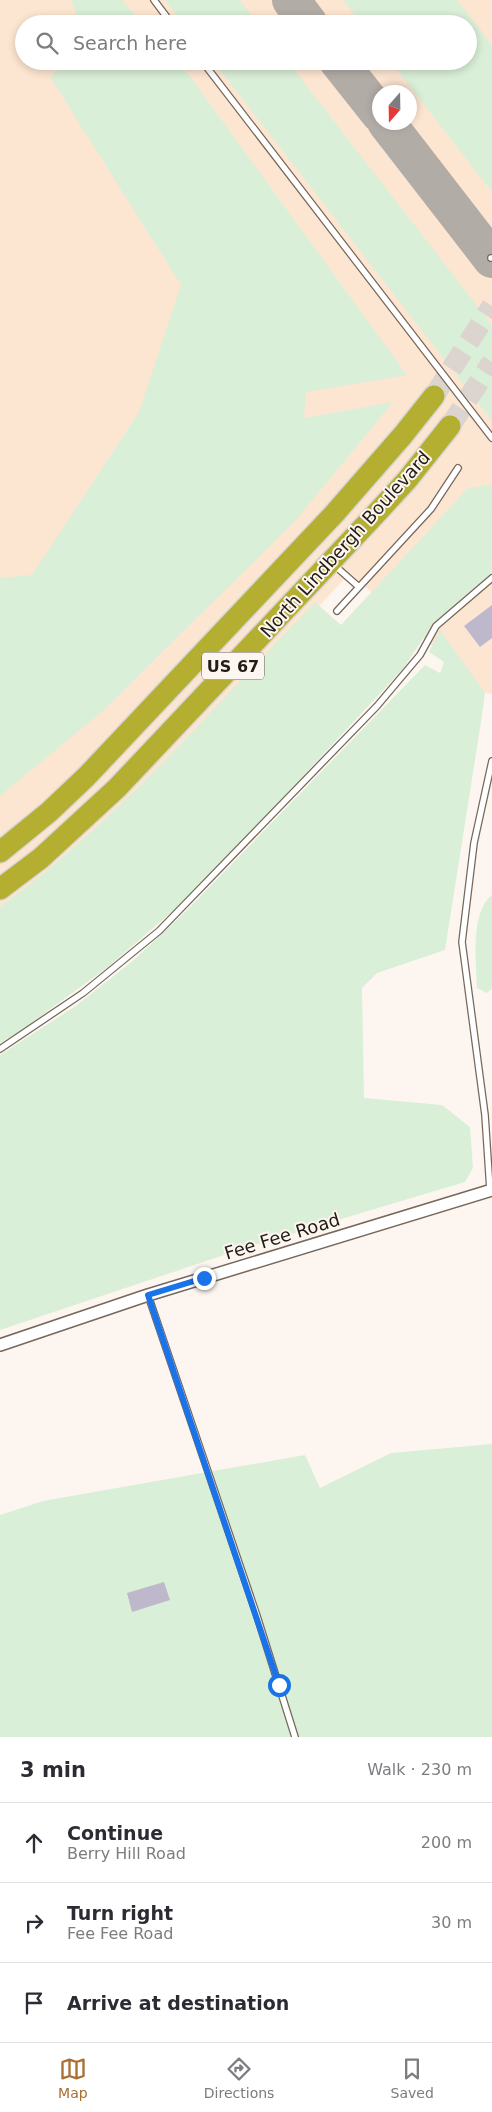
<!DOCTYPE html>
<html lang="en">
<head>
<meta charset="utf-8">
<style>
	:root { --surface:#fff; --page:#f7f7f7; --text:#2b2b33; --muted:#7c7c81; --line:#e1e1e2; --accent:#aa6e30 }
	body { margin:0; font-family:"DejaVu Sans",sans-serif; background:var(--page); color:var(--text) }
	.compass { position:absolute; left:372px; top:85px; width:45px; height:45px; border-radius:50%; background:var(--surface); box-shadow:0 2px 8px #0003; rotate:200deg }
	.stop { position:absolute; width:15px; height:15px; margin:-11px; border:4px solid #1a73e8; border-radius:50%; background:#fff }
	.stop.end { background:#1a73e8; border-color:#fff; box-shadow:0 1px 5px #0008 }
	.list { margin:0; padding:0; list-style:none }
	h2 { display:flex; justify-content:space-between; align-items:center; height:65px; margin:0; padding:0 20px; font-size:21px }
	h2 small { font-size:16px; font-weight:400; color:var(--muted) }
	.list li { display:grid; grid-template-columns:32px 1fr auto; gap:15px; align-items:center; box-sizing:border-box; height:80px; padding:0 20px; border-top:1px solid var(--line) }
	.list b { display:block; font-size:19px; white-space:nowrap }
	.list p { margin:0; font-size:16px; white-space:nowrap; color:var(--muted) }
	.list em { font-size:16px; font-style:normal; color:var(--muted) }
	.icon { flex:none; width:28px; height:28px; fill:none; stroke:currentColor; stroke-width:2; stroke-linecap:round; stroke-linejoin:round }
	.map { position:relative; flex:none; width:492px; height:1737px; overflow:hidden }
	.search { position:absolute; background:var(--surface); box-shadow:0 2px 8px #0003; left:15px; right:15px; top:15px; height:55px; display:flex; align-items:center; gap:12px; box-sizing:border-box; padding:0 18px; border-radius:28px; color:var(--muted); font-size:19px }
	.sheet { height:305px; background:var(--surface) }
	nav { display:flex; justify-content:space-around; align-items:center; box-sizing:border-box; height:70px; border-top:1px solid var(--line); background:var(--surface); font-size:14px; color:var(--muted) }
	nav a { display:grid; justify-items:center; gap:2px }
	nav .on { color:var(--accent) }
	.map>svg:first-child { display:block }
	.built { fill:#fde6d1; fill-rule:evenodd }
	.green { fill:#daefd7 }
	.lines { fill:none; stroke-linecap:round; stroke-linejoin:round }
	.taxiway { stroke:#b2aca6; stroke-width:38 }
	.building { fill:#bdb8cb }
	.highway-tunnel { stroke:#dcd5cf; stroke-width:21; stroke-dasharray:21 11; stroke-linecap:butt }
	.lane-casing { stroke:#76685b; stroke-width:8 }
	.street-casing { stroke:#76685b; stroke-width:14 }
	.highway-casing { stroke:#d7d6d5; stroke-width:24 }
	.lane { stroke:#fff; stroke-width:5.5 }
	.street { stroke:#fff; stroke-width:11 }
	.highway { stroke:#b4af31; stroke-width:21 }
	.route { stroke:#1a73e8; stroke-width:6 }
	.labels { text-anchor:middle; dominant-baseline:central; stroke-width:4; stroke-linejoin:round; paint-order:stroke }
	.shield { fill:#fdf6f0; stroke:#645d57; stroke-width:1 }
	.shield-label { font-size:16px; font-weight:bold; fill:#221c16 }
	.street-label { font-size:18px; fill:#221c16; stroke:#fdf6f0 }
</style>
</head>
<body>
<div class="map">
<svg width="492" height="1737" viewBox="0 0 492 1737">
	<rect width="100%" height="100%" fill="#fdf6f0"/>
	<!-- built -->
	<path class="built" d="M0,0H492V694L485,693L350,573L167,768L0,921ZM24,24H468V61H24ZM380,92H410V122H380Z"/>
	<!-- green -->
	<path class="green" d="M71,0H122L144,24H80Z
		M165,0H240L258,24H184Z
		M343,0H457L492,45V192L390,61H468V24H361Z
		M67,61H177L189,75L407,375L306,392L304,418L393,402L296,520L104,710L0,796V578L32,575L139,412L181,285L50,77Z
		M213,61H288L316,98L492,325V421Z
		M492,485L491,575L433,624L402,670L247,836L175,909L108,967L20,1031L0,1043V907C119,820 213,707 315,602L341,625L468,488Z
		M440,630L485,693L481,722L445,950L377,973L362,988L364,1098L442,1105L470,1127L473,1168L465,1182L254,1245L0,1330V1055L77,1005L135,959L186,911L425,665L440,673L444,662L429,652Z
		M492,895V989L487,993L477,988C476,963 470,912 492,895Z
		M492,1444V1737H0V1515L43,1501L305,1455L320,1488L391,1453Z"/>
	<g class="lines">
		<!-- taxiway -->
		<path class="taxiway" d="M291,0L309,24
			M338,61L380,114
			M386,122L492,259"/>
	</g>
	<!-- building -->
	<path class="building" d="M492,605V638L480,647L464,626Z
		M164,1582L170,1600L132,1612L127,1593Z"/>
	<g class="lines">
		<!-- highway-tunnel -->
		<path class="highway-tunnel" d="M434,396L492,306
			M450,426L492,362"/>
		<defs>
			<path id="lane" d="M154,0L172,24
				M202,61L492,438
				M491,258H492
				M334,565L359,587
				M337,611L431,509L458,468
				M0,1049L83,993L159,931L377,706L420,655L436,626L492,578
				M490,1190L485,1115L462,942L474,843L492,761
				M148,1295L257,1616L295,1737"/>
			<path id="street" d="M0,1345L148,1295L492,1190"/>
			<path id="highway" d="M0,852L49,812L86,777L335,513L403,435L434,396
				M0,889L41,858L117,788L372,518L407,480L450,426"/>
		</defs>
		<!-- lane casing -->
		<use href="#lane" class="lane-casing"/>
		<!-- street casing -->
		<use href="#street" class="street-casing"/>
		<!-- highway casing -->
		<use href="#highway" class="highway-casing"/>
		<!-- lane -->
		<use href="#lane" class="lane"/>
		<!-- street -->
		<use href="#street" class="street"/>
		<!-- highway -->
		<use href="#highway" class="highway"/>
	</g>
	<g class="lines">
		<!-- route -->
		<path class="route" d="M204,1278L148,1295L279,1685"/>
	</g>
	<g class="labels">
		<!-- shield labels -->
		<rect class="shield" x="202" y="652.5" width="62" height="27" rx="4"/>
		<g class="shield-label">
			<text x="233" y="666">US 67</text>
		</g>
		<!-- street labels -->
		<g class="street-label">
			<text transform="translate(345 544) rotate(-48)">North Lindbergh Boulevard</text>
			<text transform="translate(282 1236) rotate(-17)">Fee Fee Road</text>
		</g>
	</g>
</svg>
<svg class="compass" viewBox="-18 -18 36 36"><path d="M0-13l5 13h-10z" fill="#e53935"/><path d="M0 13l5-13h-10z" fill="#7c7c81"/></svg>
<div class="stop" style="left:279px;top:1685px"></div>
<div class="stop end" style="left:204px;top:1278px"></div>
<div class="search"><svg class="icon" aria-label="search" viewBox="0 0 24 24"><circle cx="10" cy="10" r="6"/><path d="M15 15l6 6"/></svg>Search here</div>
</div>
<section class="sheet">
<h2>3 min<small>Walk · 230 m</small></h2>
<ul class="list">
<li><svg class="icon" aria-label="ahead" viewBox="0 0 24 24"><path d="M12 20V5M6 11l6-6 6 6"/></svg><div><b>Continue</b><p>Berry Hill Road</p></div><em>200 m</em></li>
<li><svg class="icon" aria-label="right" viewBox="0 0 24 24"><path d="M7 20v-9h11M14 6l5 5-5 5"/></svg><div><b>Turn right</b><p>Fee Fee Road</p></div><em>30 m</em></li>
<li><svg class="icon" aria-label="arrive" viewBox="0 0 24 24"><path d="M6 21V4h12l-3 4 3 4H6"/></svg><div><b>Arrive at destination</b></div></li>
</ul>
</section>
<nav>
<a class="on"><svg class="icon" aria-label="map" viewBox="0 0 24 24"><path d="M3 6l6-2 6 2 6-2v14l-6 2-6-2-6 2zM9 4v14M15 6v14"/></svg>Map</a>
<a><svg class="icon" aria-label="directions" viewBox="0 0 24 24"><path d="M12 3l9 9-9 9-9-9zM9 14v-3h6M13 9l2 2-2 2"/></svg>Directions</a>
<a><svg class="icon" aria-label="saved" viewBox="0 0 24 24"><path d="M7 4h10v16l-5-4-5 4z"/></svg>Saved</a>
</nav>
</body>
</html>
